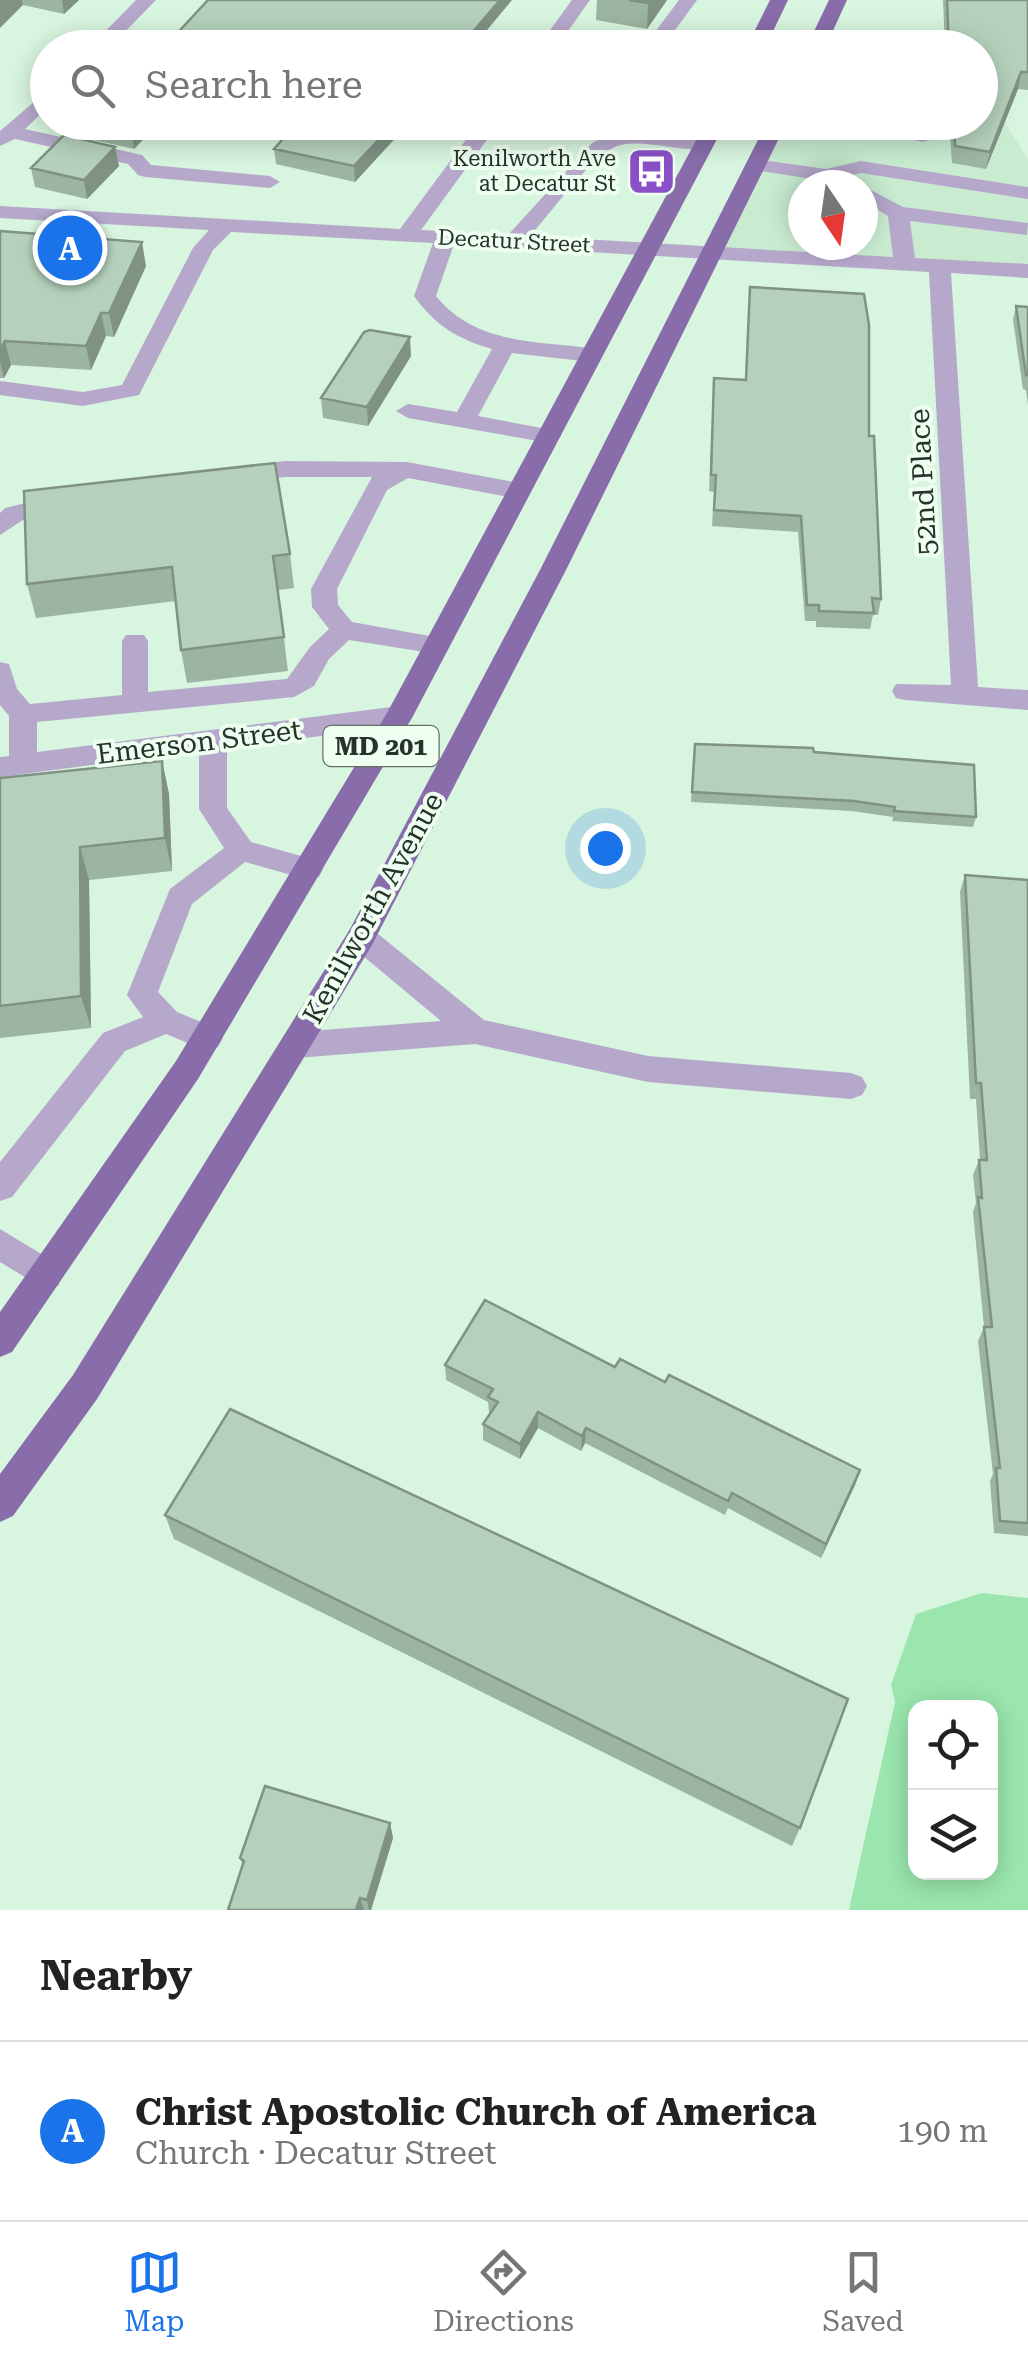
<!DOCTYPE html>
<html lang="en">
<head>
<meta charset="utf-8">
<style>
	:root { --surface:#fff; --page:#f2f2f2; --text:#222; --muted:#767676; --line:#e0e0e0; --accent:#1a73e8 }
	body { margin:0; font-family:"Roboto Serif",serif; background:var(--page); color:var(--text) }
	.controls { position:absolute; right:30px; bottom:30px; display:grid; overflow:hidden; border-radius:20px; box-shadow:0 5px 25px #0003 }
	.controls button { width:90px; height:90px; display:grid; place-items:center; padding:0; border:0; border-bottom:2px solid var(--line); background:var(--surface); color:var(--text); font:50px sans-serif }
	.compass { position:absolute; left:788px; top:170px; width:90px; height:90px; border-radius:50%; background:var(--surface); box-shadow:0 5px 25px #0003; rotate:167deg }
	.you { position:absolute; left:605px; top:848px; width:35px; height:35px; margin:-25px; border:8px solid #fff; border-radius:50%; background:#1a73e8; box-shadow:0 0 0 15px #1a73e833 }
	.badge { display:grid; place-items:center; width:65px; height:65px; border-radius:50%; background:var(--accent); color:#fff; font-size:32px; font-weight:700 }
	.pin { position:absolute; translate:-50% -50%; border:5px solid #fff; box-shadow:0 2px 10px #0006 }
	.list { margin:0; padding:0; list-style:none }
	h2 { display:flex; justify-content:space-between; align-items:center; height:130px; margin:0; padding:0 40px; font-size:42px }
	h2 small { font-size:32px; font-weight:400; color:var(--muted) }
	.list li { display:grid; grid-template-columns:65px 1fr auto; gap:30px; align-items:center; box-sizing:border-box; height:180px; padding:0 40px; border-top:2px solid var(--line) }
	.list b { display:block; font-size:38px; white-space:nowrap }
	.list p { margin:0; font-size:32px; white-space:nowrap; color:var(--muted) }
	.list em { font-size:32px; font-style:normal; color:var(--muted) }
	.icon { flex:none; width:55px; height:55px; fill:none; stroke:currentColor; stroke-width:2; stroke-linecap:round; stroke-linejoin:round }
	.map { position:relative; flex:none; width:1028px; height:1910px; overflow:hidden }
	.search { position:absolute; background:var(--surface); box-shadow:0 5px 25px #0003; left:30px; right:30px; top:30px; height:110px; display:flex; align-items:center; gap:25px; box-sizing:border-box; padding:0 35px; border-radius:55px; color:var(--muted); font-size:38px }
	.sheet { height:310px; background:var(--surface) }
	nav { display:flex; justify-content:space-around; align-items:center; box-sizing:border-box; height:140px; border-top:2px solid var(--line); background:var(--surface); font-size:28px; color:var(--muted) }
	nav a { display:grid; justify-items:center; gap:5px }
	nav .on { color:var(--accent) }
	.map>svg:first-child { display:block }
	.built { fill:#c9ecd1; fill-rule:evenodd }
	.green { fill:#9ae6ae; fill-rule:evenodd }
	.lines { fill:none; stroke-linecap:round; stroke-linejoin:round }
	.minor { fill:#b6a8cb; fill-rule:evenodd }
	.major { fill:#896dab; fill-rule:evenodd }
	.wall { fill:#9cb4a2 }
	.shaded-wall { fill:#7f9284 }
	.building { fill:#b5d1bc; stroke:#7f9284; stroke-width:2.5 }
	.labels { text-anchor:middle; dominant-baseline:central; stroke-width:8; stroke-linejoin:round; paint-order:stroke }
	.far-poi-label { font-size:22px; fill:#273229; stroke:#eefff1; text-anchor:end }
	.far-street-label { font-size:22px; fill:#273229; stroke:#eefff1 }
	.shield { fill:#eefff1; stroke:#637065; stroke-width:2.5 }
	.shield-label { font-size:25px; font-weight:bold; fill:#273229 }
	.street-label { font-size:28px; fill:#273229; stroke:#eefff1 }
</style>
</head>
<body>
<div class="map">
<svg width="1028" height="1910" viewBox="0 0 1028 1910">
	<rect width="100%" height="100%" fill="#d8f5df"/>
	<!-- built -->
	<path class="built" d="M1001,117L1028,159V271L714,253L777,123L980,122ZM803,185H863V245H803Z"/>
	<!-- green -->
	<path class="green" d="M982,1593L1028,1598V1910H849L895,1702L891,1685L916,1614ZM916,1708H990V1872H916Z"/>
	<g class="lines">
		<!-- minor -->
		<path class="minor" d="M136,0H156L109,48H89Z
			M572,0H590L556,48H537Z
			M679,0H697L662,48H643Z
			M48,90V107L25,129L142,155L151,165L270,176L280,182L270,188L145,177L138,175L128,164L15,139L0,146V131Z
			M479,122H500L421,230L508,235L592,143L604,137L650,131L705,138L715,144C699,159 644,136 617,146C590,157 551,213 530,236L893,257L888,216L863,201V186L903,207L1028,223L1027,235L910,221L915,258L1028,264V278L951,273L978,687L1028,690V710L905,700L896,698L892,691L896,684L951,685L929,272L454,244L436,296C475,344 534,341 591,348L602,355L591,362L512,353L478,416L557,431L561,436L557,441L549,443L408,418L396,411L408,404L457,412L492,349C457,339 435,325 414,296L433,243L231,232L213,250L139,395L83,406L0,395V381L83,392L122,385L193,248L209,230L0,218V206L400,229Z
			M847,122H887L915,128L917,122H937L929,140L922,142Z
			M755,159L826,169L861,161L1028,187V199L861,173L826,181L748,169L745,165Z
			M284,461L407,462L520,483L532,491L520,499L408,478L387,490L337,589L338,605L352,622L446,639L450,645L446,651L437,654L349,640L329,659L314,686L294,697L37,722V752L399,706L409,709L413,716L409,723L399,726L227,748V808L251,842L319,861L323,869L319,877L309,880L245,862L192,904L158,992L177,1012L218,1029L223,1038L218,1047L207,1051L166,1034L125,1051L12,1197L0,1201V1162L103,1033L143,1017L127,995L170,889L224,848L199,809V751L0,777V757L9,756V716L0,705V662L9,664L17,689L30,704L122,695V641L126,635H144L148,641V692L287,679L310,647L329,629L312,607L311,589L372,477H284L236,484L224,476L236,468Z
			M62,494L71,496L74,502L71,508L23,520L0,535V513L5,508Z
			M361,925L372,929L484,1020L648,1056L851,1073L862,1077L867,1086L862,1095L851,1099L648,1082L475,1044L296,1058L285,1054L280,1045L285,1036L296,1032L441,1021L350,945L346,937L350,929Z
			M0,1229L58,1264L63,1275L58,1286L46,1290L0,1262Z"/>
		<!-- major -->
		<path class="major" d="M770,0H788L765,48H746Z
			M829,0H847L825,48H806Z
			M706,122H726L413,716L198,1079L12,1352L0,1357V1312L176,1061L387,713Z
			M767,122H787L567,568L372,945L97,1399L13,1516L0,1522V1474L73,1375L350,929L541,568Z"/>
	</g>
	<!-- wall -->
	<path class="wall" d="M0,0H79L64,14Z
		M597,0H667L647,29L596,20Z
		M943,0H1028V90L1018,89L986,169L952,163L949,122H980V48H945Z
		M94,122H183L178,128L158,124L134,149L94,140L91,125Z
		M251,122H410L355,182L276,164L274,149L292,129Z
		M115,147L119,166L87,199L35,187L31,168Z
		M0,231L146,266L114,337L106,336L91,370L11,365L4,378H0Z
		M750,287L869,436L881,599L878,615H873L870,629L816,627V621H805L798,532L712,526L714,492L709,491L714,378L745,380Z
		M1016,306L1028,307V405L1026,390L1023,389L1013,320Z
		M411,356L368,426L323,418L321,398Z
		M290,554L294,588L278,590L288,671L187,683L181,650L176,601L36,618L27,584Z
		M695,744L814,752L976,817L973,827L892,821L893,817L852,811L691,802Z
		M162,761L169,794L172,871L89,880L91,1028L0,1038V778Z
		M965,875L1028,880V1536L994,1533L990,1481L993,1474L978,1341L984,1327L973,1212L976,1203L973,1175L979,1160H980L976,1099H970L960,892Z
		M445,1365L615,1367L665,1382L860,1470L855,1485L821,1558L728,1508L725,1515L585,1443L581,1451L538,1428L520,1459L483,1440V1424L490,1413L489,1412L488,1402L446,1380Z
		M165,1515L800,1828L792,1846L174,1539Z
		M390,1823L393,1838L371,1910H228L243,1865L240,1858Z"/>
	<!-- shaded-wall -->
	<path class="shaded-wall" d="M0,0H22L23,5L0,28Z
		M62,0H79L64,14Z
		M500,0H512L472,48H459Z
		M650,0H667L647,29L648,3Z
		M1021,72L1018,89L986,169L990,152Z
		M143,122H158V124L134,149L132,134Z
		M395,122H410L355,182L354,166Z
		M115,147L119,166L87,199L84,180Z
		M142,242L146,266L114,337L109,313Z
		M101,313L106,336L91,370L86,346Z
		M410,337L411,356L368,426L367,407Z
		M5,341L11,365L4,378L0,362V350Z
		M162,761L169,794L172,871L165,838Z
		M80,847L89,880L91,1028L81,996Z
		M538,1412V1428L520,1459V1444Z
		M586,1428L585,1443L581,1451L582,1436Z
		M860,1470L855,1485L821,1558L826,1544Z
		M390,1823L393,1838L371,1910H369L367,1900Z
		M360,1898L364,1910H356Z"/>
	<!-- building -->
	<path class="building" d="M208,0H500L459,48H166L171,40Z
		M629,0H650L648,3Z
		M947,0H1028V72H1021L990,152L955,146L954,122H980V48H949Z
		M94,122H143L132,134L91,125Z
		M298,122H395L354,166L274,149Z
		M64,135L115,147L84,180L31,168Z
		M0,231L142,242L109,313H101L86,346L5,341L0,350Z
		M750,287L864,294L869,325V436H874L881,599L872,598L874,613L819,611V605H807L801,516L714,510L716,475H711L714,378L746,380Z
		M1016,306L1028,307V375H1026Z
		M370,330L410,337L367,407L321,398L364,332Z
		M275,463L290,554L273,556L284,637L181,650L172,567L27,584L24,491Z
		M695,744L813,748L814,752L974,765L976,817L894,811L895,807L854,801L692,792Z
		M162,761L165,838L80,847L81,996L0,1006V778Z
		M965,875L1028,880V1523L1000,1521L996,1468H1000L984,1327H992L978,1197L982,1198L979,1160H987L981,1083H976Z
		M485,1300L615,1367L620,1359L665,1382L669,1375L860,1470L826,1544L732,1493L728,1501L586,1428L582,1436L538,1412L520,1444L483,1424L498,1402L488,1397L493,1389L445,1365Z
		M230,1409L848,1699L800,1828L165,1515Z
		M265,1786L390,1823L367,1900L360,1898L356,1910H228L244,1861L240,1858Z"/>
	<!-- icons -->
	<defs>
		<symbol id="bus-square" viewBox="-11 -11 22 22"><rect x="-9" y="-9" width="18" height="18" rx="4" fill="#8a50c7" stroke="#eefff1"/><path d="M-5-6H5V4H4V6H2V4H-2V6H-4V4H-5ZM-3.5-4V0h7V-4ZM-3.5 1.2v1.5H-2V1.2ZM2 1.2v1.5H3.5V1.2Z" fill="#fff"/></symbol>
	</defs>
	<g fill-rule="evenodd">
		<use href="#bus-square" x="624" y="144" width="55" height="55"/>
	</g>
	<g class="labels">
		<!-- far-poi labels -->
		<g class="far-poi-label">
			<text x="616" y="158">Kenilworth Ave<tspan x="616" dy="25">at Decatur St</tspan></text>
		</g>
		<!-- far-street labels -->
		<g class="far-street-label">
			<text transform="translate(514 241) rotate(3)">Decatur Street</text>
		</g>
		<!-- shield labels -->
		<rect class="shield" x="323.5" y="726" width="115" height="40" rx="8"/>
		<g class="shield-label">
			<text x="381" y="746">MD 201</text>
		</g>
		<!-- street labels -->
		<g class="street-label">
			<text transform="translate(923 482) rotate(-93)">52nd Place</text>
			<text transform="translate(199 742) rotate(-7)">Emerson Street</text>
			<text transform="translate(373 908) rotate(-61)">Kenilworth Avenue</text>
		</g>
	</g>
</svg>
<div class="controls">
<button><svg class="icon" aria-label="locate" viewBox="0 0 24 24"><circle cx="12" cy="12" r="6"/><path d="M12 2v4M12 18v4M2 12h4M18 12h4"/></svg></button>
<button><svg class="icon" aria-label="layers" viewBox="0 0 24 24"><path d="M12 4l9 5-9 5-9-5zM3 14l9 5 9-5"/></svg></button>
</div>
<svg class="compass" viewBox="-18 -18 36 36"><path d="M0-13l5 13h-10z" fill="#e53935"/><path d="M0 13l5-13h-10z" fill="#767676"/></svg>
<div class="you"></div>
<div class="pin badge" style="left:70px;top:248px">A</div>
<div class="search"><svg class="icon" aria-label="search" viewBox="0 0 24 24"><circle cx="10" cy="10" r="6"/><path d="M15 15l6 6"/></svg>Search here</div>
</div>
<section class="sheet">
<h2>Nearby<small></small></h2>
<ul class="list">
<li><span class="badge">A</span><div><b>Christ Apostolic Church of America</b><p>Church · Decatur Street</p></div><em>190 m</em></li>
</ul>
</section>
<nav>
<a class="on"><svg class="icon" aria-label="map" viewBox="0 0 24 24"><path d="M3 6l6-2 6 2 6-2v14l-6 2-6-2-6 2zM9 4v14M15 6v14"/></svg>Map</a>
<a><svg class="icon" aria-label="directions" viewBox="0 0 24 24"><path d="M12 3l9 9-9 9-9-9zM9 14v-3h6M13 9l2 2-2 2"/></svg>Directions</a>
<a><svg class="icon" aria-label="saved" viewBox="0 0 24 24"><path d="M7 4h10v16l-5-4-5 4z"/></svg>Saved</a>
</nav>
</body>
</html>
